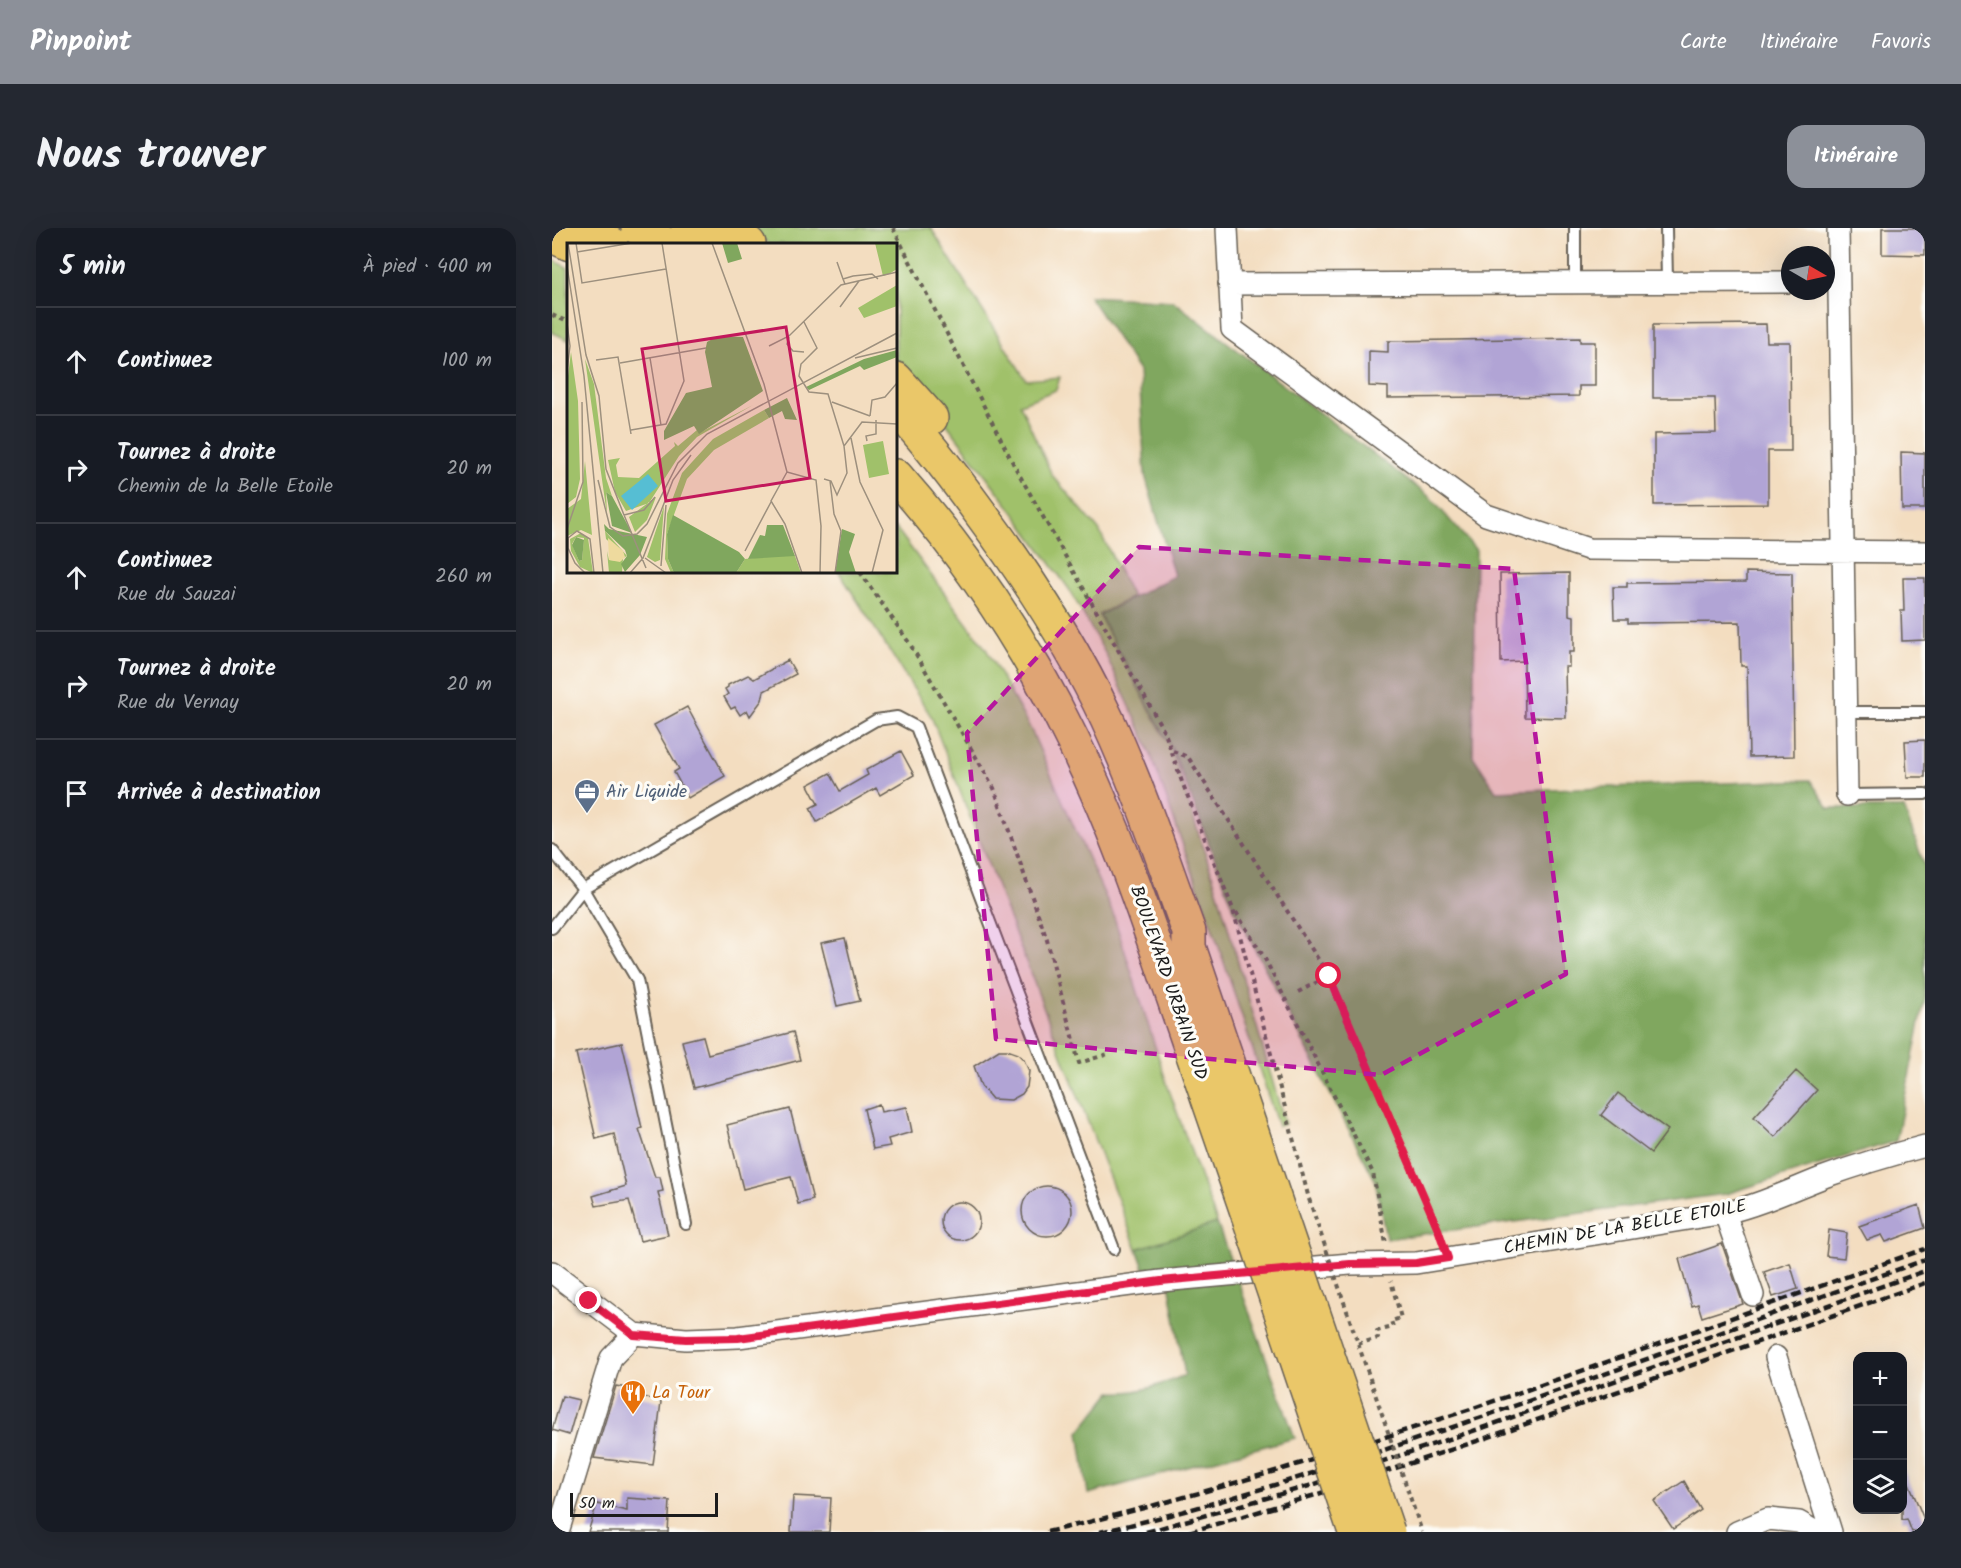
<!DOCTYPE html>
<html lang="fr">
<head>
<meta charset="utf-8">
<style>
	:root { --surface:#171b24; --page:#242831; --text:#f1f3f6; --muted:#9ea1a6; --line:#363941; --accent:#8c9099 }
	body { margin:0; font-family:Kalam,sans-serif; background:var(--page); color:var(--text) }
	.controls { position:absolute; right:18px; bottom:18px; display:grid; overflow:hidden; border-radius:12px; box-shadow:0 6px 24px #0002 }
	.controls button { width:54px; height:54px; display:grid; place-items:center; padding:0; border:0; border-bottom:2px solid var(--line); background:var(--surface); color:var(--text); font:30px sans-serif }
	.compass { position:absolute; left:1229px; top:18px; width:54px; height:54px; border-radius:50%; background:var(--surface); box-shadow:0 6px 24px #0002; rotate:99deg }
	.scale { position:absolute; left:18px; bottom:15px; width:148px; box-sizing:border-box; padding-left:6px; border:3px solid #1c1c1c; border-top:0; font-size:16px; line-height:21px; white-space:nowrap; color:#1c1c1c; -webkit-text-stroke:4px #fdfcf7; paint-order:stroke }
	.stop { position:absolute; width:18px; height:18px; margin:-14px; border:4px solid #e11d48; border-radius:50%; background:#fff }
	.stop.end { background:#e11d48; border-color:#fff; box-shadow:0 2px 6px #0008 }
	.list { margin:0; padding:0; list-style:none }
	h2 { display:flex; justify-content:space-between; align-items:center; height:78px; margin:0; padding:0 24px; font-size:26px }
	h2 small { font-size:20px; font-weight:400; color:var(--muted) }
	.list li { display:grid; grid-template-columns:39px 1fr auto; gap:18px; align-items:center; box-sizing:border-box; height:108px; padding:0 24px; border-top:2px solid var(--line) }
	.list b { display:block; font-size:22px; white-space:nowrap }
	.list p { margin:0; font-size:20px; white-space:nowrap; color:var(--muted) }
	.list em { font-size:20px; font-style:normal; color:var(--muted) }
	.icon { flex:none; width:33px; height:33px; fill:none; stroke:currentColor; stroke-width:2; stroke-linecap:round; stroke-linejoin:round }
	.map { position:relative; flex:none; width:1373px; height:1304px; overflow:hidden; border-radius:18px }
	header { display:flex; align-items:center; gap:36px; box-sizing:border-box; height:84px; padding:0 30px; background:var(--accent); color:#fff }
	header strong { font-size:28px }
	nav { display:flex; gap:33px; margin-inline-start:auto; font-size:21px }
	.intro { display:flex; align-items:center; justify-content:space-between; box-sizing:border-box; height:144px; padding:0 36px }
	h1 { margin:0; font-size:42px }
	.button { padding:15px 27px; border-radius:18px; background:var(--accent); color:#fff; font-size:21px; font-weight:700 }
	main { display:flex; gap:36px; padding:0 36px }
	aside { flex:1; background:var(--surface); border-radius:18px; box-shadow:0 6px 24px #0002 }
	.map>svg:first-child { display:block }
	.green { fill:#a0c16a; stroke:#5e6e43; stroke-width:1.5 }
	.forest { fill:#80a75e; stroke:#4e623d; stroke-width:1.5 }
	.building { fill:#b1a4d5 }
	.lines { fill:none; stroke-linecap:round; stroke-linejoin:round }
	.lane-casing { stroke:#676055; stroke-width:14 }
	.street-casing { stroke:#676055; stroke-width:24 }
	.highway-casing { stroke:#676055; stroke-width:36 }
	.path { stroke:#676055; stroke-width:4; stroke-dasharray:4.5 4.5; stroke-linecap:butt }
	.lane { stroke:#fff; stroke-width:10 }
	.street { stroke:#fff; stroke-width:21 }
	.highway { stroke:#eac769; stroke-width:33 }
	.rail { stroke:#1c1c1c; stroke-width:4.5; stroke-dasharray:9 4.5; stroke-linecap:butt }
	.highway-bridge-casing { stroke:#676055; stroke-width:36; stroke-linecap:butt }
	.path-bridge { stroke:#676055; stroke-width:4; stroke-dasharray:4.5 4.5; stroke-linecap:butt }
	.highway-bridge { stroke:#eac769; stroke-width:33 }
	.route { stroke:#e11d48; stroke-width:8 }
	.marked { fill:#b5179e; fill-opacity:0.2; stroke:#b5179e; stroke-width:4.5; stroke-dasharray:12 8; stroke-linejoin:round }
	.labels { text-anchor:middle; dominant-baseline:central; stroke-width:6; stroke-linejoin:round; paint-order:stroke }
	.service-label { font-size:18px; fill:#4e5e75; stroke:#fdfcf7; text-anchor:start }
	.street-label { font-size:18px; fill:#1c1c1c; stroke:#fdfcf7 }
	.food-label { font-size:18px; fill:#c56008; stroke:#fdfcf7; text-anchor:start }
	.inset-road { fill:none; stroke:#9d907e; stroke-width:1.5 }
	.view { fill:#c2185b; fill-opacity:0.15; stroke:#c2185b; stroke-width:3 }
	.inset-edge { fill:none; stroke:#1c1c1c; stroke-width:3 }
</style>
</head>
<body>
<header>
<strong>Pinpoint</strong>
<nav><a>Carte</a><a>Itinéraire</a><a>Favoris</a></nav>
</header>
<div class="intro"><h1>Nous trouver</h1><a class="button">Itinéraire</a></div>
<main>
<aside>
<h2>5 min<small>À pied · 400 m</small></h2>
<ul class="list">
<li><svg class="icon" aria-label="ahead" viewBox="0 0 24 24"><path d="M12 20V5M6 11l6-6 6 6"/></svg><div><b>Continuez</b></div><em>100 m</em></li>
<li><svg class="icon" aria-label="right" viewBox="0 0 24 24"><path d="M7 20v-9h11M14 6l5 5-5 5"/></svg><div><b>Tournez à droite</b><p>Chemin de la Belle Etoile</p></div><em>20 m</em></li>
<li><svg class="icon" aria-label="ahead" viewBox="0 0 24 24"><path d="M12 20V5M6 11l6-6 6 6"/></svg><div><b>Continuez</b><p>Rue du Sauzai</p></div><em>260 m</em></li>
<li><svg class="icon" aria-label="right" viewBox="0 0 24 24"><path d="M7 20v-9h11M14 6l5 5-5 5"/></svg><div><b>Tournez à droite</b><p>Rue du Vernay</p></div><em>20 m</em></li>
<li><svg class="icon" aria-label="arrive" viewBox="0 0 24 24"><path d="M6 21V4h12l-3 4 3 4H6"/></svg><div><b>Arrivée à destination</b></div></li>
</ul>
</aside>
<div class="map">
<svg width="1373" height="1304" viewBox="0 0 1373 1304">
	<rect width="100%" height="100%" fill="#fdfcf7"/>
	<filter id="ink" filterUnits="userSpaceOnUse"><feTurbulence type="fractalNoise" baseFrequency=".0167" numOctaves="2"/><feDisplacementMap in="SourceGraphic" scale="12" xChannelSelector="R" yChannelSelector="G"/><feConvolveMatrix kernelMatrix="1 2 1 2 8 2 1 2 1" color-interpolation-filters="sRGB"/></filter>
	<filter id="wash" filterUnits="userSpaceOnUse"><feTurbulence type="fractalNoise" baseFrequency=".008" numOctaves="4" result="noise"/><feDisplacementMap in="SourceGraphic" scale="24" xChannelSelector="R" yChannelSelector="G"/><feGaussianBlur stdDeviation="1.35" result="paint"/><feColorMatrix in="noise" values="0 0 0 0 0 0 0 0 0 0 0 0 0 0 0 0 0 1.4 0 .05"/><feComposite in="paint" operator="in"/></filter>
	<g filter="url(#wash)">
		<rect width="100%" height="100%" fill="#f3ddc0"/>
		<!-- green -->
		<path class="green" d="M198,0H379L474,152L508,149L504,162L468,176L500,247L547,302L580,369L547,387L619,520L667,668L733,896L726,898L666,716L594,513L553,425L517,361L460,282L391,191L344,141V16H217Z
			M0,31L16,40V112L0,104Z
			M344,300L434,421L479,502L561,686L616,859L665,995L585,1021L379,488L287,344H344Z"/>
		<!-- forest -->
		<path class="forest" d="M537,68L621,73L878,269L924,322L921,528L944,563L1258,552L1277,580H1352L1373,639V770L1344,913L1174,966L834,1011L823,952L682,681L621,523L547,387L622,348L593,247L587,143Z
			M665,995L743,1210L536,1266L527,1204L559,1164C585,1166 609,1157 633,1147L615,1043L592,1040L585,1021Z"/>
		<g id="blocks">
			<!-- building -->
			<path class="building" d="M1330,0H1373V27L1330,26Z
				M1214,96L1215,114H1238L1239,223H1216V276L1102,277V206L1164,205L1163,170H1101V97Z
				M1028,110V114H1043V158H1027V168L836,170V159L817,158V123L836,124V113Z
				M1349,224L1373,225V281H1350Z
				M1194,344L1240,345L1242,528L1197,529L1195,438H1189L1188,394L1076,395V391H1062L1061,359H1075V355L1194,354Z
				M1017,345V387L1022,388V424H1017V439H1013L1014,490L973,489L972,433L949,434L948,346Z
				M1351,350H1373V412L1350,413L1349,383H1352Z
				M236,432L244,446L212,463L210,472L198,488L195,482L188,487L183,479L179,481L172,469L176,466L173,461L176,459V457L196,447L202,451Z
				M135,479L173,548L136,570L122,544L127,541L102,497Z
				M1373,512V549H1355L1353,513Z
				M349,523L362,547L328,567L324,560L265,594L258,580L266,576L256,557L278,545L288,563L316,547L314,542Z
				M293,710L308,773L285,778L269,715Z
				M241,804L248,832L142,860L130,813L151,808L156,826Z
				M70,815L90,900L87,901L103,949H108L111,963L106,964L116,1007L88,1013L77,972L44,978L41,968L74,958L62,906L44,911L24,825Z
				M447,822H455L466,826L472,832L477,843L475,859L470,866L459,872L440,871L429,858L422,838Z
				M1244,843L1265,862L1223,909L1202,889Z
				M1066,865L1116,902L1099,925L1049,887Z
				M327,876L329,884L355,879L360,904L336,911L338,918L321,921L312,881Z
				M238,881L261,972L246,976L239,949L191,961L175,897Z
				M470 983a25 25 0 1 1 50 0a25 25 0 1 1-50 0Z
				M389 993a19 19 0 1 1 38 0a19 19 0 1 1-38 0Z
				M1367,977L1373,1000L1334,1014L1330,1007L1315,1012L1307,998Z
				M1277,1002L1295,1005L1292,1030L1274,1028Z
				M1170,1016L1191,1076L1150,1089L1146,1076L1140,1078L1127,1031Z
				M1238,1035L1246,1061L1221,1069L1212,1044Z
				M64,1158L80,1161L79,1165L109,1174L101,1237L42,1230Z
				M10,1168L27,1172L17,1207L0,1202Z
				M1350,1238L1373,1294V1304H1360L1355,1291L1350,1292Z
				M1132,1253L1149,1282L1121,1301L1102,1273Z
				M241,1268L279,1270L277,1304H239Z
				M75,1270L118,1273L116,1304H36L45,1276L75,1283Z"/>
		</g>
	</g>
	<g filter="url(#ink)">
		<use href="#blocks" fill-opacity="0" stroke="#676055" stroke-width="1.5"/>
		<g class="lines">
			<defs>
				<path id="lane" d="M1023,0V55
					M1114,0L1115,54
					M1294,484H1373
					M1295,567L1373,566
					M0,622L31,661L85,752L134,996
					M0,700L31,661L324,492L345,489L364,499L562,1021"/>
				<path id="street" d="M675,0L680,101L934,287L1036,321L1373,324
					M1286,0L1295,567
					M677,56L1238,54
					M1173,985L1201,1067
					M0,1044L82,1106
					M82,1106L134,1111L186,1109L609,1053L798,1036L864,1035L1173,985C1207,977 1239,962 1272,949C1305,937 1339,927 1373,918
					M1224,1129L1279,1304
					M6,1304L59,1130L82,1106
					M1185,1304L1216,1291L1247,1294L1264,1304"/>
				<path id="highway" d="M31,0L59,16
					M86,0L113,16
					M136,0L159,16
					M177,0L197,16
					M0,8L18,16
					M344,151L379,190
					M344,180C375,213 402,249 429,286C477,351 521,418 555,491C587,560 611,632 637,704V719L727,984
					M344,248C414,327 474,416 520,511C560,591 589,675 618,760C644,835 670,911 696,987"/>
			</defs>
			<!-- lane casing -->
			<use href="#lane" class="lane-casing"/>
			<!-- street casing -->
			<use href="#street" class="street-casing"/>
			<!-- highway casing -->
			<use href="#highway" class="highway-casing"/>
			<!-- path -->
			<path class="path" d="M341,0L463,239L613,505L630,554L681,681L757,971
				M0,87L16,94
				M308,344L358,416L442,560L495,712L527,835L556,826
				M621,523L636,529L777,748L890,1011
				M684,684L713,731L821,945L834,1016
				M746,764L777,748
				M806,1116L826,1110L825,1103L841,1099L839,1093L849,1090L839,1053"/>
			<!-- lane -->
			<use href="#lane" class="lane"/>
			<!-- street -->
			<use href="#street" class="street"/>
			<!-- highway -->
			<use href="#highway" class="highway"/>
			<!-- rail -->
			<path class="rail" d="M495,1304C795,1234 1083,1123 1373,1021
				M548,1304C659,1279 766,1244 874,1208C1041,1152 1206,1090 1373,1032
				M594,1304L757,1258L930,1200L1373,1043
				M637,1304L760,1268L934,1210L1373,1055"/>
			<defs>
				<path id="highway-bridge" d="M727,984L836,1304
					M696,987L803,1304"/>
			</defs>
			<!-- highway-bridge casing -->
			<use href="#highway-bridge" class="highway-bridge-casing"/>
			<!-- path-bridge -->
			<path class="path-bridge" d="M757,971L870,1304"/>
			<!-- highway-bridge -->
			<use href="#highway-bridge" class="highway-bridge"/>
		</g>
	</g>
	<g class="lines" filter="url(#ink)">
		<!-- route -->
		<path class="route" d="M37,1073L82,1107L134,1111L186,1110L609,1053L798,1036L864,1035L896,1030L886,1001L777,748"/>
	</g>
	<!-- marked area -->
	<path class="marked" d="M587,319L962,341L1014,746L829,847L444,811L415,505Z"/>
	<!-- icons -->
	<defs>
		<symbol id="office-pin" viewBox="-11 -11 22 30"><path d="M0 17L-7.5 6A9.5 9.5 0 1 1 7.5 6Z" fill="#5c6f8a" stroke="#fdfcf7"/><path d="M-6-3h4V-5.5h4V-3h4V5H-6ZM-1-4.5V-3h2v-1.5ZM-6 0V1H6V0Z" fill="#fff"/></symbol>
		<symbol id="restaurant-pin" viewBox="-11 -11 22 30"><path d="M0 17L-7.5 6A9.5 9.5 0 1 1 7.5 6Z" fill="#e8710a" stroke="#fdfcf7"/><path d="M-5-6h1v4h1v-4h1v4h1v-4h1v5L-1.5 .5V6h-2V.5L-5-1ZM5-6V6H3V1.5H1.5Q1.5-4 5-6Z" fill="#fff"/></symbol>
	</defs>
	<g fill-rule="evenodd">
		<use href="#office-pin" x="20" y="549" width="30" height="40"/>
		<use href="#restaurant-pin" x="66" y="1150" width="30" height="40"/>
	</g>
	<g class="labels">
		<!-- service labels -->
		<g class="service-label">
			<text x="54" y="564">Air Liquide</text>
		</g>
		<!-- street labels -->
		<g class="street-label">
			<text transform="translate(616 755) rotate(71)">BOULEVARD URBAIN SUD</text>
			<text transform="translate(1073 1000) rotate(-10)">CHEMIN DE LA BELLE ETOILE</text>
		</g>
		<!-- food labels -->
		<g class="food-label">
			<text x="100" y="1165">La Tour</text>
		</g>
	</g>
	<!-- overview -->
	<g transform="translate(15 15)">
		<rect width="330" height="330" fill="#f3ddc0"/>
		<path d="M308,0H330V26L322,31L316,33ZM330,42V63L297,75L291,65ZM4,109L11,158L13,236L9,254L0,261V141ZM18,116L27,141L39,235L45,253L39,249L40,272ZM186,162L130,194L112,213L82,260L59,268L48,249L41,217L53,215L49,222L51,234L72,235L108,203L107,199L111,203L130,187L132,190ZM197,167L202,175L147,207L120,236L100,291L101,316L107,330H104L98,316L100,271L115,230L146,196ZM316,198L322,231L302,235L296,202ZM18,218L25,292L14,287L0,293V266L14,256ZM89,254L80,277L68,289L62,274ZM97,263L93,317L88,319L80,314ZM38,288L60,313L56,315L55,330H42L40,308L42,317L54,318L57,312L39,296ZM14,290L21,295L26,330L13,324L4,308L3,296ZM9,294L17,295L15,317L12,318L5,301ZM214,312L228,313L234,330H169L178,316Z" fill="#a0c16a" fill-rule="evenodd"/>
		<path d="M155,0H170L175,16L161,20ZM151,93L176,94L196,148L132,191L127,183L97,197V188L119,150L145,144L138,109L140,99ZM330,107V114L297,127L293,123L242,147L239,144L297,116ZM220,155L230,177L218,176L215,168L202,175L197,167ZM39,249L45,253L65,290L45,283ZM106,272L172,309L178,316L169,330H107L101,316L100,291ZM37,281L42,286L80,294L73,312L58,329L54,321L60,313L58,307L38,288ZM200,282H216L228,313L181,316L193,292L198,293ZM275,286L288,291L282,309L289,330H268ZM9,294L17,297L15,317L12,318L5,302Z" fill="#80a75e"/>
		<path d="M41,295L56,308L58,314L53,319L42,317Z" fill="#eeda9e"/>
		<path d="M81,231L91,243L65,267L54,253Z" fill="#56bed3"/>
		<path class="inset-road" d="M1,0L19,112L32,153L39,226L57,272M9,0L15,40L99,26M145,0L197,141L220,229M10,9L65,0M270,19L276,36M0,23L17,133L36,330M278,41L276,36L286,33L305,31L311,36M273,64L292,38M237,79L250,105L234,121L232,133L242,149L261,151L277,203M0,80L3,103L0,127M222,94L220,101L226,108L237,109M202,103L222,93L274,42L330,29M83,115L94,182M288,115L330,105M29,117L51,114L64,191M53,120L139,105M265,159L303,173M303,173L305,157L318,154L330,140M64,187L99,181L117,138L95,0M284,195L293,239L316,287L305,330M300,198L299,193L309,191V177M220,229L249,237L254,283L253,330M220,229L204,258L218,281L235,330M257,236L264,238L270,252L280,230L277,203L295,179L330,181M31,237L43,284L56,293L70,291L80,281L111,220L140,191L330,90M263,238L267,271L274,288L268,330M57,272L79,325M57,272L77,267L88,254M0,286L16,239L15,159M178,308L204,259M78,315L99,330M94,323L99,262M18,330L8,320L1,305V295L10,288L23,296L27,330M63,330L76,315L106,237L124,212"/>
		<path class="view" d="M219,84L243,235L99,258L75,106Z"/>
		<rect width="330" height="330" class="inset-edge"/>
	</g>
</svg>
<div class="controls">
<button>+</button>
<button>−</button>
<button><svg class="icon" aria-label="layers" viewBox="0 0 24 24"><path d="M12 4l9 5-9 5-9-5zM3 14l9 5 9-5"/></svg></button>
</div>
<svg class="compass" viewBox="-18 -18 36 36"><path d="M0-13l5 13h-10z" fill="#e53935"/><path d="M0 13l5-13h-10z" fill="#9ea1a6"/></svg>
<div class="scale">50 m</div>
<div class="stop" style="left:777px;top:748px"></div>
<div class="stop end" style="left:37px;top:1073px"></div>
</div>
</main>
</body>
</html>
